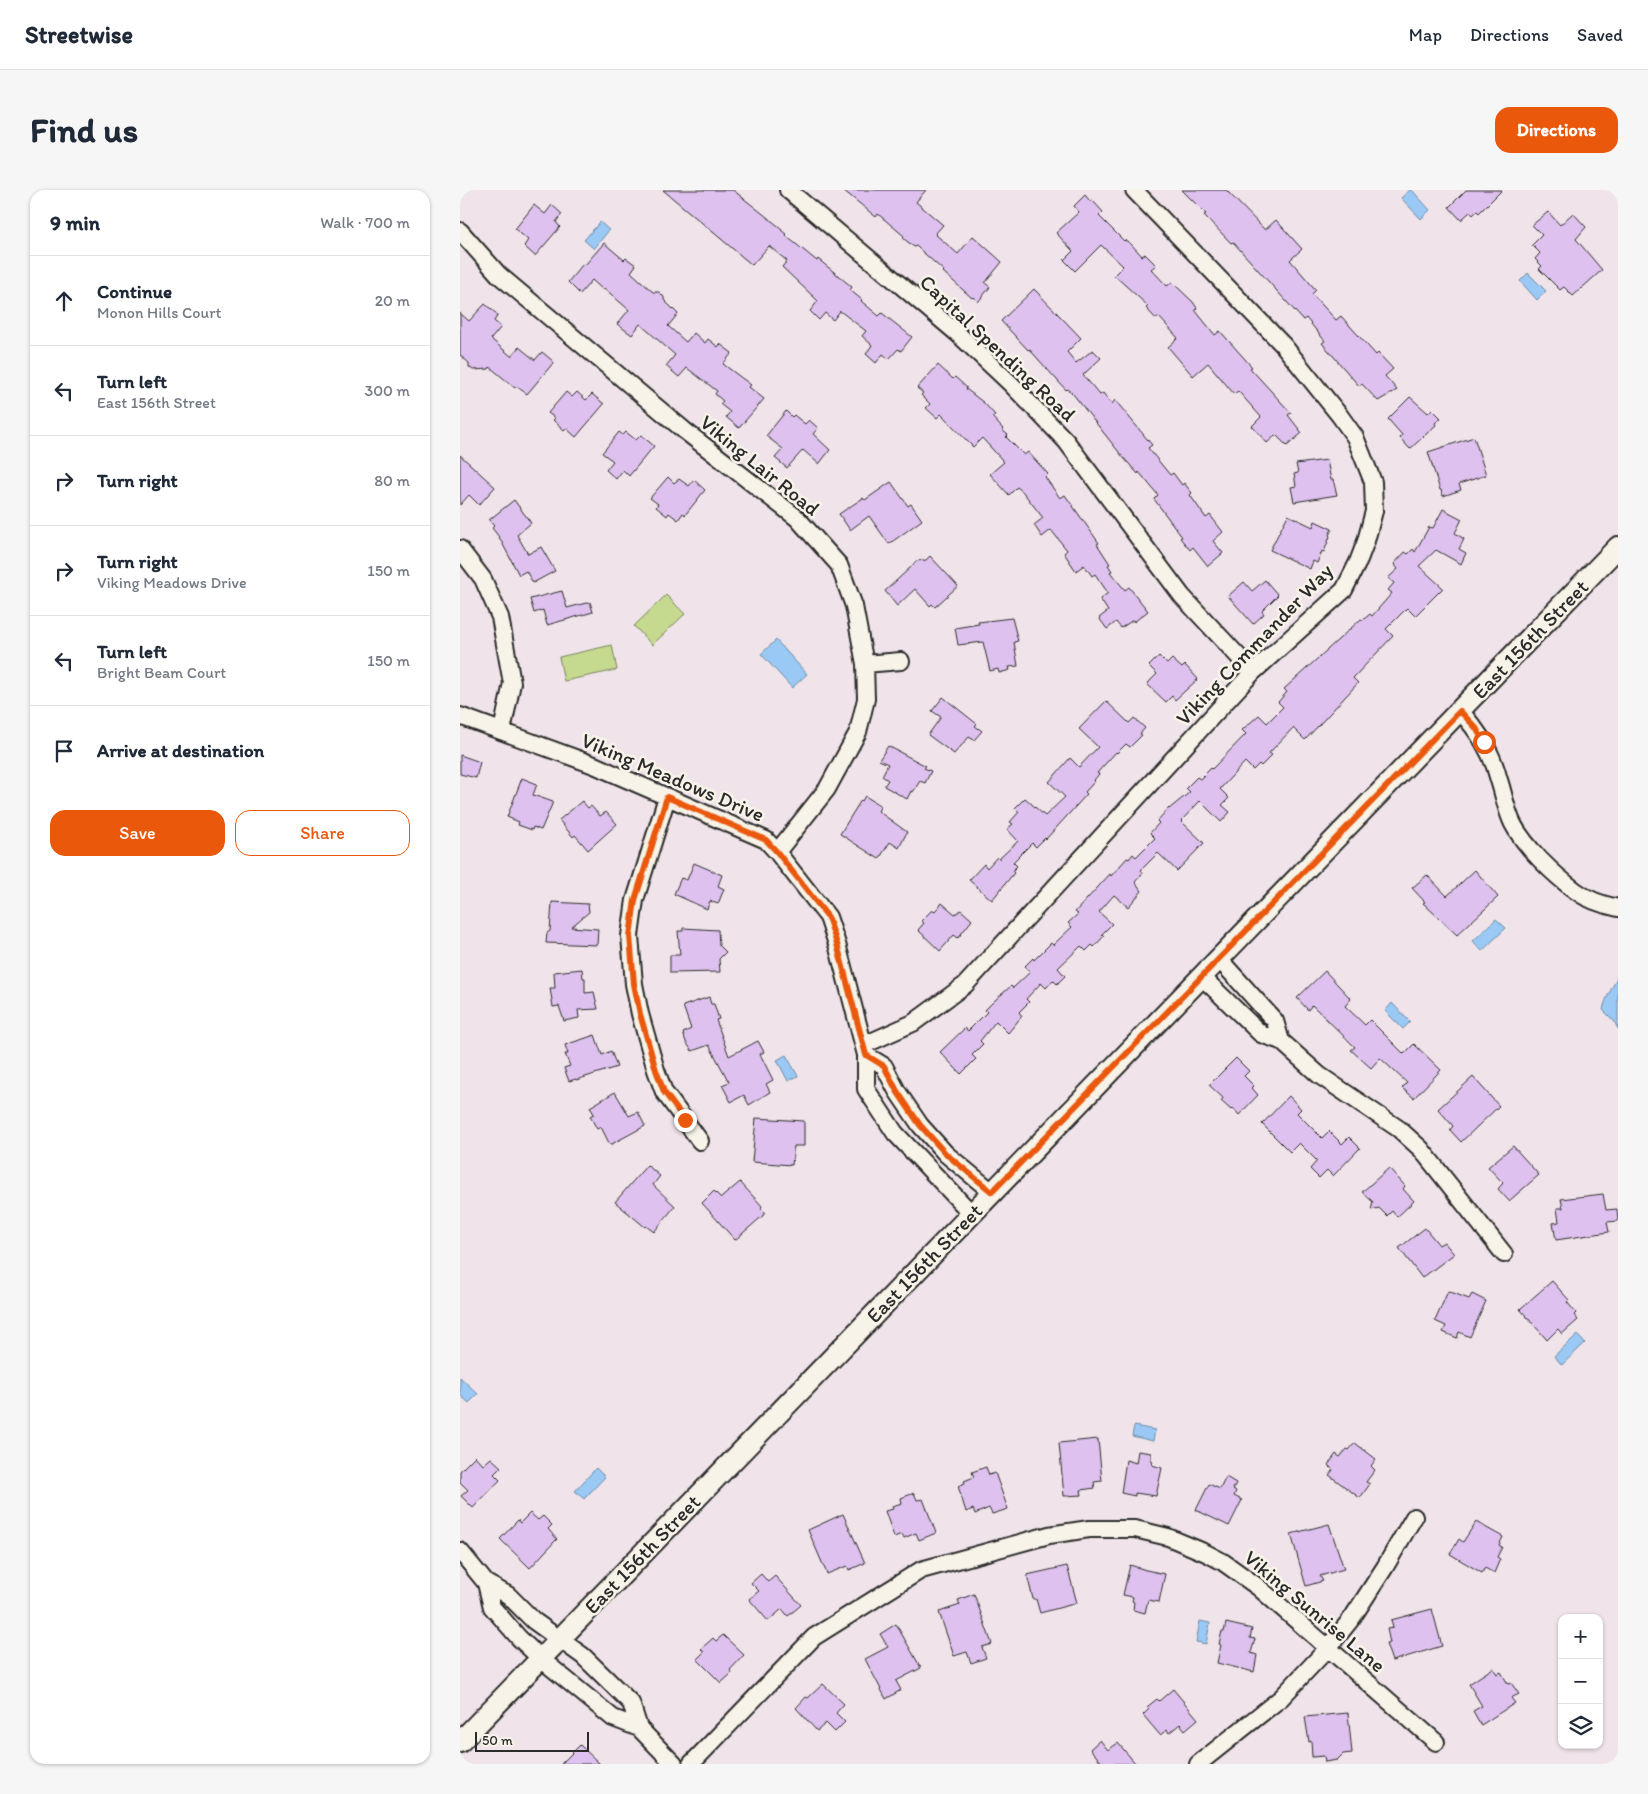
<!DOCTYPE html>
<html lang="en">
<head>
<meta charset="utf-8">
<style>
	:root { --surface:#fff; --page:#f6f6f7; --text:#1f2937; --muted:#747a83; --line:#e0e1e3; --accent:#ea580c }
	body { margin:0; font-family:Itim,sans-serif; background:var(--page); color:var(--text) }
	.controls { position:absolute; right:15px; bottom:15px; display:grid; overflow:hidden; border-radius:10px; box-shadow:0 1px 4px #0004 }
	.controls button { width:45px; height:45px; display:grid; place-items:center; padding:0; border:0; border-bottom:1px solid var(--line); background:var(--surface); color:var(--text); font:25px sans-serif }
	.scale { position:absolute; left:15px; bottom:12px; width:114px; box-sizing:border-box; padding-left:5px; border:2px solid #2b2b2b; border-top:0; font-size:14px; line-height:18px; white-space:nowrap; color:#2b2b2b; -webkit-text-stroke:4px #f7f3e8; paint-order:stroke }
	.stop { position:absolute; width:15px; height:15px; margin:-11px; border:4px solid #ea580c; border-radius:50%; background:#fff }
	.stop.end { background:#ea580c; border-color:#fff; box-shadow:0 1px 5px #0008 }
	.list { margin:0; padding:0; list-style:none }
	h2 { display:flex; justify-content:space-between; align-items:center; height:65px; margin:0; padding:0 20px; font-size:21px }
	h2 small { font-size:16px; font-weight:400; color:var(--muted) }
	.list li { display:grid; grid-template-columns:32px 1fr auto; gap:15px; align-items:center; box-sizing:border-box; height:90px; padding:0 20px; border-top:1px solid var(--line) }
	.list b { display:block; font-size:19px; white-space:nowrap }
	.list p { margin:0; font-size:16px; white-space:nowrap; color:var(--muted) }
	.list em { font-size:16px; font-style:normal; color:var(--muted) }
	.actions { display:flex; gap:10px; padding:15px 20px }
	.actions a { flex:1; padding:11px 0; border:1px solid var(--accent); border-radius:15px; text-align:center; font-size:18px; color:var(--accent) }
	.actions .main { background:var(--accent); color:#fff }
	.icon { flex:none; width:28px; height:28px; fill:none; stroke:currentColor; stroke-width:2; stroke-linecap:round; stroke-linejoin:round }
	.map { position:relative; flex:none; width:1158px; height:1574px; overflow:hidden; border-radius:15px }
	header { display:flex; align-items:center; gap:30px; box-sizing:border-box; height:70px; padding:0 25px; background:var(--surface); border-bottom:1px solid var(--line) }
	header strong { font-size:24px }
	nav { display:flex; gap:28px; margin-inline-start:auto; font-size:18px }
	.intro { display:flex; align-items:center; justify-content:space-between; box-sizing:border-box; height:120px; padding:0 30px }
	h1 { margin:0; font-size:35px }
	.button { padding:12px 22px; border-radius:15px; background:var(--accent); color:#fff; font-size:18px; font-weight:700 }
	main { display:flex; gap:30px; padding:0 30px }
	aside { flex:1; background:var(--surface); border-radius:15px; box-shadow:0 1px 4px #0004 }
	.map>svg:first-child { display:block }
	.green { fill:#c5da8f; stroke:#78825d }
	.water { fill:#99c9f4; stroke:#6d8aa4 }
	.building { fill:#dec1ef; stroke:#2b2b2b }
	.lines { fill:none; stroke-linecap:round; stroke-linejoin:round }
	.minor-casing { stroke:#2b2b2b; stroke-width:20 }
	.tertiary-casing { stroke:#2b2b2b; stroke-width:24 }
	.minor { stroke:#f7f3e8; stroke-width:16 }
	.tertiary { stroke:#f7f3e8; stroke-width:20 }
	.route { stroke:#ea580c; stroke-width:6 }
	.labels { text-anchor:middle; dominant-baseline:central; stroke-width:5; stroke-linejoin:round; paint-order:stroke }
	.street-label { font-size:21px; fill:#2b2b2b; stroke:#f7f3e8 }
</style>
</head>
<body>
<header>
<strong>Streetwise</strong>
<nav><a>Map</a><a>Directions</a><a>Saved</a></nav>
</header>
<div class="intro"><h1>Find us</h1><a class="button">Directions</a></div>
<main>
<aside>
<h2>9 min<small>Walk · 700 m</small></h2>
<ul class="list">
<li><svg class="icon" aria-label="ahead" viewBox="0 0 24 24"><path d="M12 20V5M6 11l6-6 6 6"/></svg><div><b>Continue</b><p>Monon Hills Court</p></div><em>20 m</em></li>
<li><svg class="icon" aria-label="left" viewBox="0 0 24 24"><path d="M17 20v-9H6M10 6l-5 5 5 5"/></svg><div><b>Turn left</b><p>East 156th Street</p></div><em>300 m</em></li>
<li><svg class="icon" aria-label="right" viewBox="0 0 24 24"><path d="M7 20v-9h11M14 6l5 5-5 5"/></svg><div><b>Turn right</b></div><em>80 m</em></li>
<li><svg class="icon" aria-label="right" viewBox="0 0 24 24"><path d="M7 20v-9h11M14 6l5 5-5 5"/></svg><div><b>Turn right</b><p>Viking Meadows Drive</p></div><em>150 m</em></li>
<li><svg class="icon" aria-label="left" viewBox="0 0 24 24"><path d="M17 20v-9H6M10 6l-5 5 5 5"/></svg><div><b>Turn left</b><p>Bright Beam Court</p></div><em>150 m</em></li>
<li><svg class="icon" aria-label="arrive" viewBox="0 0 24 24"><path d="M6 21V4h12l-3 4 3 4H6"/></svg><div><b>Arrive at destination</b></div></li>
</ul>
<div class="actions"><a class="main">Save</a><a>Share</a></div>
</aside>
<div class="map">
<svg width="1158" height="1574" viewBox="0 0 1158 1574">
	<rect width="100%" height="100%" fill="#f0e4ea"/>
	<filter id="ink" filterUnits="userSpaceOnUse"><feTurbulence type="fractalNoise" baseFrequency=".02" numOctaves="2"/><feDisplacementMap in="SourceGraphic" scale="10" xChannelSelector="R" yChannelSelector="G"/><feConvolveMatrix kernelMatrix="1 2 1 2 8 2 1 2 1" color-interpolation-filters="sRGB"/></filter>
	<g filter="url(#ink)">
		<!-- green -->
		<path class="green" d="M206,405L225,424L192,455L174,436Z
			M152,455L157,480L104,491L99,467Z"/>
		<!-- water -->
		<path class="water" d="M950,0H952L970,20L961,29L941,8Z
			M140,32L149,40L134,59L124,50Z
			M1068,83L1086,101L1077,110L1060,91Z
			M316,450L347,484L332,498L301,464Z
			M1036,729L1046,738L1022,761L1013,751Z
			M1158,784V839L1154,831L1143,820C1145,807 1154,797 1158,784Z
			M932,813L950,832L943,839L925,821Z
			M326,865L338,886L328,891L317,870Z
			M1117,1145L1125,1153L1102,1175L1094,1166Z
			M0,1187L18,1204L9,1213L0,1205Z
			M674,1236L695,1240L693,1251L672,1246Z
			M136,1278L145,1287L124,1309L115,1301Z
			M740,1431L750,1433L746,1454L736,1452Z"/>
		<!-- building -->
		<path class="building" d="M203,0H273L322,39L321,40L327,45L326,46L357,71L358,69L374,82L392,97L390,100L402,110L401,111L419,126L422,123L452,147L441,161L438,159L429,169L423,164L416,173L406,164L412,155L402,146L406,141L380,121L373,130L365,123L359,130L350,121L358,111L322,77L327,71L309,56L292,75Z
			M383,0H466L456,12L483,35L475,44L498,64L513,46L542,72L525,93L530,97L518,112L513,107L512,108L483,82L484,81L456,56L454,57L443,48L444,46L418,24L416,27Z
			M722,0H766L805,40L816,30L842,59L830,70L856,100L852,104L876,130L881,126L916,165L918,163L933,179L925,186L937,200L918,211L902,194L899,196L862,153L865,151L846,128L843,130L773,52L771,53L744,25L746,24Z
			M1006,0H1042L1019,23L1017,21L1013,25L1010,22L1001,30L989,17Z
			M625,5L630,11L632,10L643,22L639,26L664,51L665,50L671,54L682,66L685,64L696,75L691,79L707,96L712,92L733,112L737,118L735,120L755,145L760,141L792,177L790,178L831,223L828,225L842,243L827,256L816,245L807,253L792,236L801,227L778,201L774,204L748,173L733,186L708,157L718,148L699,127L696,129L686,118L688,116L654,85L663,76L641,55L615,81L604,70L613,61L596,43L619,22L614,16Z
			M74,15L85,24L92,15L102,24L96,32L100,37L75,66L64,56L68,50L55,39Z
			M1088,22L1100,35L1113,23L1126,37L1116,49L1142,80L1113,106L1104,97L1100,100L1079,79L1082,76L1075,69L1080,63L1072,55L1082,45L1072,35Z
			M144,53L164,70L166,68L176,75L171,82L193,102H199L204,107V110L218,124L208,136L226,152L234,143L245,153L248,149L258,157L260,154L272,163L263,174L291,195L289,197L304,209L279,238L266,227L270,222L260,214L263,211L255,204L257,201L227,178L219,187L206,176L215,165L180,134L172,145L157,134L169,120L144,98L143,100L132,90L120,104L108,92L123,74L125,75Z
			M574,99L621,148L607,162L616,173L633,160L641,168L623,185L640,205L643,203L652,214L655,210L692,255L688,258L710,285L713,283L722,295L724,293L732,303L730,305L746,328L750,325L763,342L753,351L763,363L748,376L733,357L730,360L720,348L722,347L694,309L698,305L679,282L678,284L662,266L613,204L607,199L606,200L569,159L568,160L541,131Z
			M25,114L38,125L34,131L41,137L31,149L51,166L59,157L75,170L82,162L94,172L67,204L56,196L55,198L30,177L29,179L13,180L9,177V173L0,165V123L9,131Z
			M478,175L493,189L495,187L507,198L506,199L524,213L535,225L532,227L543,239L542,240L548,245L546,247L564,265L568,262L588,284L585,287L600,308L605,305L639,353L637,354L650,374L648,375L652,381L650,382L665,400L669,397L688,421L674,432L673,430L661,438L656,432L647,439L639,428L648,421L640,409L648,403L635,384L632,386L624,375L616,381L604,363L607,360L591,340L582,347L574,335L583,328L563,302L557,297L549,305L530,284L544,272L522,248L513,257L481,224L477,228L466,218L470,214L461,205L463,203L457,198Z
			M106,202L112,207L117,202L126,210L132,204L144,214L116,247L106,238L104,240L93,230L95,228L88,223Z
			M950,207L968,223L972,219L981,228L975,233L976,235L950,259L940,248L942,245L928,229Z
			M326,221L332,227L334,225L345,234L349,230L358,238L353,244L370,260L359,274L343,260L327,278L315,268L323,259L306,246Z
			M159,242L163,245L166,242L176,250L181,245L194,256L169,286L163,280L156,289L146,280L153,271L142,263Z
			M1014,247L1026,285L999,294L1001,300L983,306L981,300H980L968,262Z
			M0,265L35,297L19,315L9,305L0,315Z
			M867,270L871,290L873,289L877,305L834,312L831,297L836,296L834,284L838,283L836,274Z
			M208,287L214,293L219,289L229,296L234,290L245,300L225,325L223,323L218,330L209,323L207,326L196,317L198,314L190,308Z
			M431,292L448,316L451,314L462,330L429,354L409,326L390,340L379,324L403,308L405,310Z
			M54,310L71,333L57,345L68,364L81,357L95,381L73,393L66,381L59,385L39,347L32,338L34,336L29,330Z
			M983,319L1002,329L995,343L1004,349L999,359L1006,363L1001,374L976,360L959,376L983,398L955,426L947,418L926,439L933,446L893,488L898,493L845,550L833,538L809,563L812,565L801,576L799,574L793,580L785,572L760,599L769,608L762,615L770,622L761,632L740,611L721,631L744,653L717,681L698,663L681,680L683,683L675,692L682,701L668,717L654,705L639,722L652,734L642,744L644,746L634,757L632,755L626,761L621,756L598,778L605,786L597,794L593,790L586,798L581,793L566,809L569,812L559,822L562,826L548,843L536,831L520,851L523,854L512,865L516,869L501,884L480,862L505,838L508,841L527,822L525,820L534,811L551,796L553,798L570,782L565,776L573,768L574,770L591,753L593,755L612,737L608,733L618,724L615,722L650,684L651,686L667,668L669,669L673,664L676,667L695,648L690,643L699,633L697,631L709,618V619L730,602L726,598L737,587L740,589L751,578L752,579L786,544L782,540L799,525L807,533L823,517L818,512L827,502L824,499L901,429L903,430L910,424L912,426L932,403L928,400L934,393L928,388L938,379L934,374L945,362L948,364L953,359L955,362L969,337L973,338Z
			M828,325L853,337L855,331L872,339L869,345L870,346L864,362L862,361L857,373L853,371L850,379L810,360Z
			M470,366L498,396L475,417L472,414L470,416L455,399L437,416L425,401L451,377L456,371L466,370Z
			M805,390L818,405L802,421L804,424L793,434L768,406L784,392L792,401Z
			M102,401L107,418L130,412L133,422L87,435L83,420L74,423L70,409Z
			M552,428L558,451L554,452L558,476L549,477L550,480L539,483L538,479L530,481L523,452L498,455L495,438L519,434L518,432Z
			M699,466L707,474L712,469L722,478L725,475L738,489L715,510L712,506L706,512L687,494L697,484L689,476Z
			M483,507L517,534L515,536L522,541L514,550L509,547L494,564L468,545L481,527L472,521Z
			M646,511L669,533L674,528L685,538L680,544L682,545L670,557L666,554L657,563L656,562L637,583L639,584L634,590L635,591L625,602L627,604L586,649L585,648L576,657L572,653L553,672L557,676L552,681L554,683L532,710L509,690L524,674L527,678L537,667L539,669L558,651L547,639L553,634L550,632L559,622L555,618L565,608L585,626L605,607L589,592L610,568L619,577L638,557L619,539Z
			M428,556L466,576L464,578L471,581L465,593L460,591L453,602L451,601L447,609L424,596L428,590L422,586L428,574L419,570Z
			M0,565L20,572L16,588L0,584Z
			M62,588L77,594L73,605L93,612L81,640L73,637L72,640L58,635L59,632L47,627Z
			M405,606L421,616L418,621L447,642L439,658L430,652L419,669L380,644L401,610L402,611Z
			M122,611L128,618L131,616L140,626L146,622L157,634L128,660L115,645L113,647L99,630Z
			M234,673L262,685L258,696L264,699L258,714L250,711L247,719L214,704L221,688L227,690Z
			M1015,680L1038,707L997,745L963,713L965,712L952,698L967,685L987,706Z
			M92,712L128,714L129,722L111,737L138,739L137,755L86,753L87,743L90,741Z
			M482,713L495,724L501,720L512,730L498,748L494,745L480,761L458,740L464,733L461,731L472,720L474,722Z
			M223,738L258,740L259,755L266,762L259,769L260,782L210,783V765H220L218,741H223Z
			M122,779L123,788H125V803L134,802L138,819L118,820L119,828L104,831L99,816L93,817L90,798H95L94,782Z
			M865,781L891,809L885,816L905,835L910,830L944,864L954,854L981,880L954,908L942,898L947,893L920,868L911,878L891,860L895,857L852,815L848,820L837,808Z
			M249,807L251,814H254L259,829L256,830L269,866L298,851L304,862L300,864L313,890L306,894L310,902L289,915L284,905L271,912L262,895L269,892L249,855L232,861L226,852L223,843L231,839L223,816Z
			M135,845L142,865L151,861L157,877L116,890V889L109,891L104,878L110,876L105,864H108L105,855Z
			M776,868L789,881L784,886L794,896L792,898L798,905L779,925L773,918L771,920L761,911L763,908L749,895Z
			M1013,887L1039,916L1001,952L990,940L993,936L978,919Z
			M155,902L169,926L178,922L185,936L150,955L141,937L137,939L130,926L134,924L130,917Z
			M829,906L841,919L837,923L862,948L869,941L882,954L889,947L900,958L873,986L867,980L859,988L850,979L857,971L839,953L830,962L802,934Z
			M296,928L344,931V956H334L332,975L292,972Z
			M1053,956L1079,985L1049,1011L1038,999L1043,993L1028,977Z
			M187,975L200,986L193,995L215,1016L194,1042L186,1036L185,1037L155,1012Z
			M929,978L945,996L943,999L954,1011L937,1027L932,1021L927,1026L919,1018L911,1020L913,1012L902,1002Z
			M280,992L302,1016L301,1018L306,1023L275,1050L242,1013L254,1001L261,1008Z
			M1143,1004L1146,1020L1157,1019L1158,1031L1147,1032L1149,1042L1096,1050L1093,1033L1099,1032L1097,1018H1103L1101,1009Z
			M965,1038L979,1055L984,1052L994,1064L962,1088L939,1058Z
			M1092,1091L1109,1110L1107,1112L1116,1123L1114,1125L1118,1130L1102,1144L1098,1139L1087,1150L1060,1119Z
			M988,1101L1009,1109L1012,1104L1026,1111L1010,1147L999,1142L997,1148L983,1142L986,1136L975,1131Z
			M638,1249L642,1291L634,1292L635,1298L621,1300L622,1305L604,1306L599,1253Z
			M895,1253L916,1269L911,1276L915,1280L906,1292L910,1294L900,1308L869,1285L873,1280L868,1275L876,1264L880,1267L887,1259L889,1260Z
			M678,1261L691,1263V1270L693,1271L692,1275L702,1278L696,1306L675,1303V1306L661,1303L666,1270L676,1273Z
			M15,1266L23,1275L31,1268L41,1277L34,1284L40,1290L13,1318L1,1306L8,1300L0,1292V1281Z
			M526,1277L529,1285L535,1283L548,1319L532,1324L529,1318L515,1324L513,1319L506,1322L498,1296L505,1293L504,1291L514,1287L512,1282Z
			M766,1287L776,1293L773,1299L776,1301L774,1306L782,1310L769,1336L736,1320L749,1294L760,1299Z
			M454,1303L457,1310L463,1309L476,1343L459,1350L456,1343L444,1348L442,1344L434,1347L425,1321L433,1319L432,1316L442,1313L441,1308Z
			M70,1323L78,1330L83,1326L92,1335L88,1339L97,1349L70,1378L40,1349L58,1330L60,1333Z
			M383,1324L405,1373L389,1380L387,1376L367,1384L348,1340Z
			M1016,1332L1043,1347L1039,1355L1042,1357L1037,1367L1040,1369L1034,1383L1025,1378L1022,1383L990,1364L999,1349L1003,1352Z
			M869,1334L884,1379L860,1386L863,1391L846,1396L831,1344Z
			M670,1375L686,1380L705,1384L699,1412L688,1410L685,1423L673,1420L674,1412L672,1411L673,1407L663,1405Z
			M607,1376L617,1413L580,1423L576,1409H573L567,1385Z
			M301,1384L308,1392L315,1386L341,1415L328,1426L322,1419L308,1431L289,1409L299,1401L291,1393Z
			M514,1404L532,1454L522,1457L526,1468L511,1473L507,1462L494,1466L479,1422L500,1415L498,1410Z
			M972,1419L982,1456L932,1471L926,1454L930,1453L927,1439L933,1438L931,1430Z
			M766,1433L792,1439L790,1448L795,1449L791,1463L797,1465L794,1482L757,1473L761,1455L759,1454L762,1441L764,1442Z
			M436,1434L461,1478L436,1491L441,1500L426,1509L405,1469L428,1457L420,1444Z
			M263,1445L284,1465L270,1480L272,1483L261,1493L237,1469L244,1462L241,1459L253,1448L256,1451Z
			M1033,1478L1037,1484L1041,1482L1048,1494L1051,1493L1059,1504L1051,1508L1055,1513L1021,1535L1013,1521L1022,1516L1009,1494Z
			M363,1494L384,1514L376,1523L385,1532L375,1542L366,1533L357,1541L336,1518L346,1507L348,1508Z
			M713,1499L738,1529L725,1540L720,1534L709,1543L707,1540L700,1545L683,1525L689,1519L687,1517L697,1509L699,1511Z
			M888,1523L892,1563L883,1564L877,1570L865,1572L864,1566L852,1567L851,1551L849,1552L845,1527Z
			M640,1550L648,1560L658,1553L676,1574H643L630,1559Z
			M120,1555L140,1574H101Z"/>
		<g class="lines">
			<defs>
				<path id="minor" d="M328,0L497,143L551,194L606,251L722,406L793,482
					M0,41L39,85L225,241L337,328L379,375L394,416L405,474L406,509L398,542L367,599L317,662
					M0,359L23,389L40,427L52,493L42,541
					M405,474L441,471
					M1000,521C1019,542 1032,562 1039,590C1044,605 1046,620 1053,634C1065,657 1094,685 1116,701C1128,710 1144,715 1158,718
					M0,526L134,575L306,650L317,662L368,727L377,754L406,865V899L435,943L511,1023
					M207,607L175,710L170,746L174,794L180,824L196,880L204,902L240,951
					M759,769L815,831L821,851
					M742,787L801,844L821,851L859,885L939,939L961,959L1044,1064
					M404,855L453,833L505,795L793,482L884,400L898,372L906,351L914,321L913,292L895,247L880,226L824,156L674,0
					M406,865L424,876L437,901L460,935L486,964L532,1002
					M0,1361L26,1393L32,1417L59,1448L81,1469L153,1528L179,1538L214,1574
					M26,1393L48,1405L74,1431L123,1466L171,1513L179,1538
					M231,1574L354,1447L461,1380L589,1345L629,1339H675L708,1347L746,1363L763,1372L798,1397L976,1552
					M738,1574L821,1508L868,1458L892,1428L925,1377L954,1327"/>
				<path id="tertiary" d="M0,1552L1158,357"/>
			</defs>
			<!-- minor casing -->
			<use href="#minor" class="minor-casing"/>
			<!-- tertiary casing -->
			<use href="#tertiary" class="tertiary-casing"/>
			<!-- minor -->
			<use href="#minor" class="minor"/>
			<!-- tertiary -->
			<use href="#tertiary" class="tertiary"/>
		</g>
	</g>
	<g class="lines" filter="url(#ink)">
		<!-- route -->
		<path class="route" d="M225,930L204,902L196,880L180,824L174,794L170,746L175,710L207,607L306,650L317,662L368,727L377,754L406,865L424,876L437,901L460,935L486,964L532,1002L1000,521L1016,538L1024,552"/>
	</g>
	<g class="labels">
		<!-- street labels -->
		<g class="street-label">
			<text transform="translate(538 158) rotate(43)">Capital Spending Road</text>
			<text transform="translate(300 275) rotate(39)">Viking Lair Road</text>
			<text transform="translate(1070 449) rotate(-46)">East 156th Street</text>
			<text transform="translate(794 454) rotate(-46)">Viking Commander Way</text>
			<text transform="translate(213 587) rotate(23)">Viking Meadows Drive</text>
			<text transform="translate(464 1073) rotate(-46)">East 156th Street</text>
			<text transform="translate(182 1364) rotate(-46)">East 156th Street</text>
			<text transform="translate(855 1421) rotate(40)">Viking Sunrise Lane</text>
		</g>
	</g>
</svg>
<div class="controls">
<button>+</button>
<button>−</button>
<button><svg class="icon" aria-label="layers" viewBox="0 0 24 24"><path d="M12 4l9 5-9 5-9-5zM3 14l9 5 9-5"/></svg></button>
</div>
<div class="scale">50 m</div>
<div class="stop" style="left:1024px;top:552px"></div>
<div class="stop end" style="left:225px;top:930px"></div>
</div>
</main>
</body>
</html>
